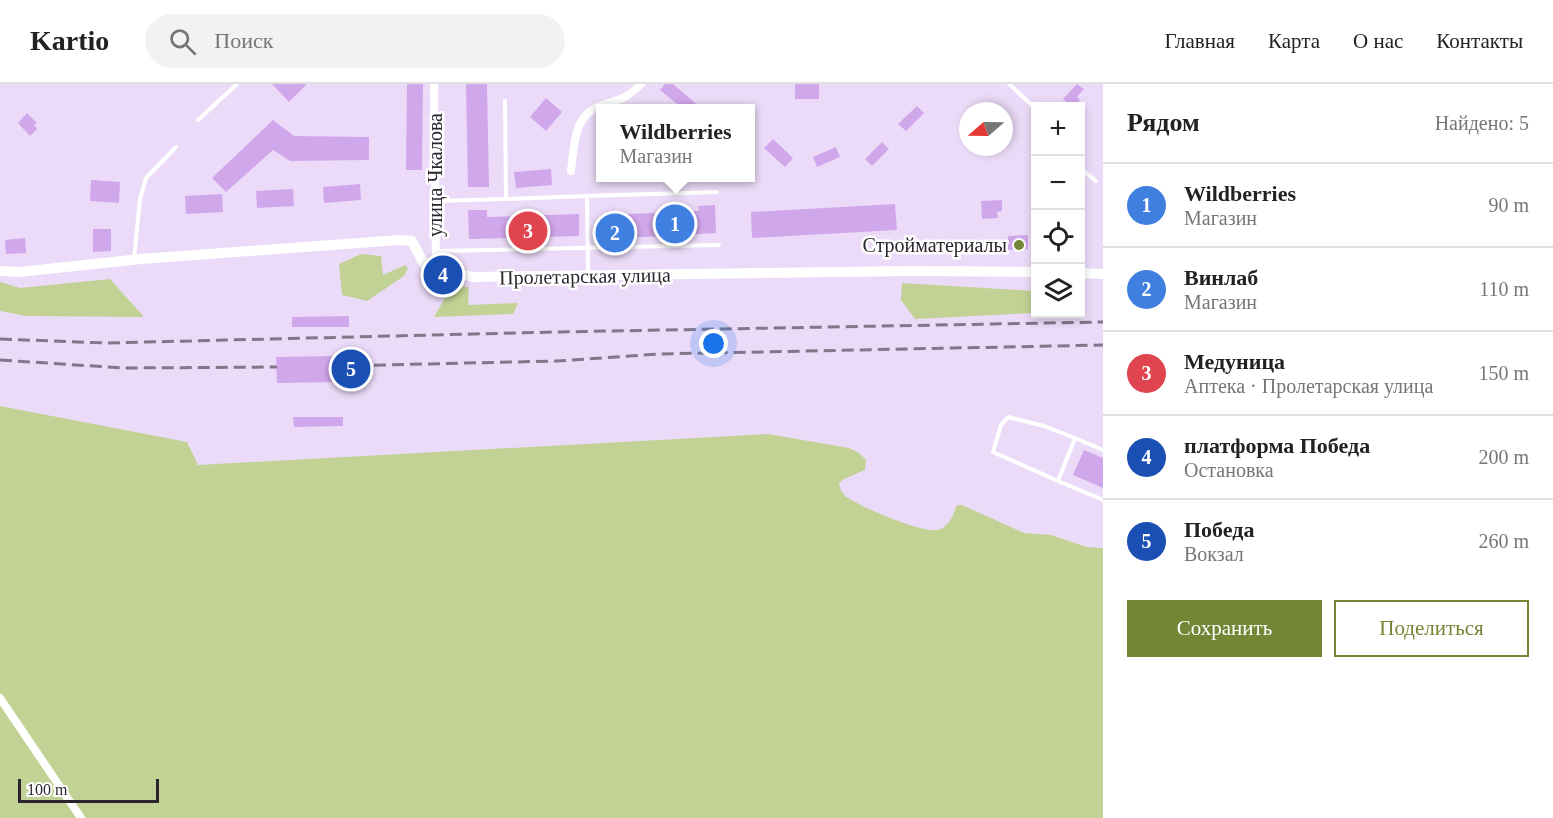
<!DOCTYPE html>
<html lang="ru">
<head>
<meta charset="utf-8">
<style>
	:root { --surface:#fff; --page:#f2f2f2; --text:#222; --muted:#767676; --line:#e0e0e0; --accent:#738636 }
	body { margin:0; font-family:"Times New Roman",serif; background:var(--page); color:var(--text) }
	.controls { position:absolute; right:18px; top:18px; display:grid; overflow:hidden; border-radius:0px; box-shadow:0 3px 9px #0003 }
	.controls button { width:54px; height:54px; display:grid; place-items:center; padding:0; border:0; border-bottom:2px solid var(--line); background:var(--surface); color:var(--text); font:30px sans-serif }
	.compass { position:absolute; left:959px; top:18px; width:54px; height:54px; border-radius:50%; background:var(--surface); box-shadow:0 3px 9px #0003; rotate:250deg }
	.scale { position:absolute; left:18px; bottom:15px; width:141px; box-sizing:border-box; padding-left:6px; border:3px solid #2a242f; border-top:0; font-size:16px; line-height:21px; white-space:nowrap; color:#2a242f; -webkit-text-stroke:4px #fff; paint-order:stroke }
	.you { position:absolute; left:714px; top:260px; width:21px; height:21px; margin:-15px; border:4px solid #fff; border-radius:50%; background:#1a73e8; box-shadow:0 0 0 9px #1a73e833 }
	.badge { display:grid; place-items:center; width:39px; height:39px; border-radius:50%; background:var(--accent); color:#fff; font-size:20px; font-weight:700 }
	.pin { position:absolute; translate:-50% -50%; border:3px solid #fff; box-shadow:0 2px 6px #0006 }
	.popup { position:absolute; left:596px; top:20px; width:159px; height:78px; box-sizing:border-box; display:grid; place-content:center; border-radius:0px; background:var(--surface); filter:drop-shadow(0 2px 4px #0005); font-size:20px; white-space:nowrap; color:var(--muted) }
	.popup b { font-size:22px; color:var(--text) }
	.popup::after { content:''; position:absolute; left:50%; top:100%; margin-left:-12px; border:12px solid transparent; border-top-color:var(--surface) }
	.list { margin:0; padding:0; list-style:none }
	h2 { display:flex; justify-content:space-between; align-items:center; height:78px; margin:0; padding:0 24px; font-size:26px }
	h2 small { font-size:20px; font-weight:400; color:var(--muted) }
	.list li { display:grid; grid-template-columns:39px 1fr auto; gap:18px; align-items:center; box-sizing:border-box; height:84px; padding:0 24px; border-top:2px solid var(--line) }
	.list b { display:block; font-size:22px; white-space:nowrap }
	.list p { margin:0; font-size:20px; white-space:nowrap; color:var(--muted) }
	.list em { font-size:20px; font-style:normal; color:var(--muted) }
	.actions { display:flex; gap:12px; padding:18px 24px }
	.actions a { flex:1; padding:14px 0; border:2px solid var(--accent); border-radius:0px; text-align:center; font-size:21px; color:var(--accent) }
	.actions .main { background:var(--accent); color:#fff }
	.icon { flex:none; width:33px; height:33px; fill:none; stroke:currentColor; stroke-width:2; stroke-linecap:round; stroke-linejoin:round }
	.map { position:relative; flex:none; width:1103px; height:734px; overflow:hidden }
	header { display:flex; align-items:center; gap:36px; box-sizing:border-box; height:84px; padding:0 30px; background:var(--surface); border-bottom:2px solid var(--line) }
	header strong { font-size:28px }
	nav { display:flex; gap:33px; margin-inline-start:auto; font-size:21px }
	.search { width:420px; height:54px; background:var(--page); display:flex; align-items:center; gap:15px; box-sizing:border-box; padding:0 21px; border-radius:33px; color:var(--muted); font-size:22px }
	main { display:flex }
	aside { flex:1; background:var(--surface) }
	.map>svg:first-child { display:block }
	.green { fill:#c1d294 }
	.building { fill:#d1a7eb }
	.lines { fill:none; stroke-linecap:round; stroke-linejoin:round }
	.lane { stroke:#fff; stroke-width:4 }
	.street { stroke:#fff; stroke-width:8 }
	.secondary { stroke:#fff; stroke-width:10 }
	.rail { stroke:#82778a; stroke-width:3; stroke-dasharray:12 6; stroke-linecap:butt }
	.poi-dot { fill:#738636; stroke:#fff; stroke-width:2 }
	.labels { text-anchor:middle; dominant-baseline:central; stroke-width:5; stroke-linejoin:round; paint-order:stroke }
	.street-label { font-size:20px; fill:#2a242f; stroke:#fff }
	.poi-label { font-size:20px; fill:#2a242f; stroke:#fff; text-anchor:end }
</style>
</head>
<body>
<header>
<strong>Kartio</strong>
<div class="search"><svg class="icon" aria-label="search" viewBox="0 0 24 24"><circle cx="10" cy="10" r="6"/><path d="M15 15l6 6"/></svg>Поиск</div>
<nav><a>Главная</a><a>Карта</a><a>О нас</a><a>Контакты</a></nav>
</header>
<main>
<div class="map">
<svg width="1103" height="734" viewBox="0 0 1103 734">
	<rect width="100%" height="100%" fill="#ecdbf8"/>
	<!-- green -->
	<path class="green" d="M361,170L381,172L383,191L405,181L408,184L404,192L367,217L342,211L339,180Z
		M110,195L144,233L26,232L0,227V198L20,204Z
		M902,199L1035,207V229L915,235L901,216Z
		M451,203H469L468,221L518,219L513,230L434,233Z
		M0,322L187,358L198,381L768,350L849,364L859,369L866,376L865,386L842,396L839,400C840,404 841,408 845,412C858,422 921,449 937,446C949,444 953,431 957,421H962L1024,449L1051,451L1087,463L1103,464V734H0Z"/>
	<!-- building -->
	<path class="building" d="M272,0H307L289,18Z
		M407,0H423L422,86H406Z
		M466,0H487L489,103H468Z
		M665,0H673L701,24H682L660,6Z
		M795,0H819V15H795Z
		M1077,0L1084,5L1077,13L1080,16L1074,22H1071L1063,15Z
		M546,14L562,28L546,47L530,33Z
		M917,22L924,29L906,47L898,40Z
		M27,29L37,39L34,41L37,45L30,52L18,39Z
		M273,36L294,52L369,53V76L290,77L273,66L226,108L212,94Z
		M773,55L793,74L785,83L764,64Z
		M882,58L889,65L872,82L865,75Z
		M836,63L840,73L817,83L813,73Z
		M551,85L552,101L516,104L514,88Z
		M91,96L120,98L119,119L90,117Z
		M360,100L361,116L324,119L323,103Z
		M293,105L294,122L257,124L256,107Z
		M222,110L223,128L186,130L185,112Z
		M1002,116V127L997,128L998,134L982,135L981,117Z
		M895,120L897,146L752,154L751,128Z
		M715,121L716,149L606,155L605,131L699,127L698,122Z
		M468,126H487V133L579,130V152L469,155Z
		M93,145H111V167L93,168Z
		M1028,151V165L1008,166V152Z
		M25,154L26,169L6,170L5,156Z
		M349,232V243H292V233Z
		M337,272L338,298L277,299L276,273Z
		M293,333H343V342L294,343Z
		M1084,366L1103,374V404L1073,391Z"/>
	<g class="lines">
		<!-- lane -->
		<path class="lane" d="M1009,0L1036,25
			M505,17L506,115L587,112
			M198,36L237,0
			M1080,84L1096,97
			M435,117L506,115
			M437,167L719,161
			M134,175L140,115L146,94L176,63
			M588,191L587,112L717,108
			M1103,366L1075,354L1058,397L1103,416
			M1058,397L993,368L1001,341L1008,333L1044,342L1075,354"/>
		<!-- street -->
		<path class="street" d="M434,0L436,182
			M571,87C574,63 573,32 600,22C621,14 624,17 641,0
			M0,614L81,734"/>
		<!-- secondary -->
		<path class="secondary" d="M0,187L19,188L141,175L399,156L412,157L424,180L473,193L913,187L1036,188
			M1080,189L1103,190"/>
		<!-- rail -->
		<path class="rail" d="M0,255L106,259L556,248L1103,238
			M0,276L124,284L277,283
			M338,282L557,277L660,270L1103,261"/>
	</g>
	<!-- markers -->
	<circle class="poi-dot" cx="1019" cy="161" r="6"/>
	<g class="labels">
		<!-- street labels -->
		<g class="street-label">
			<text transform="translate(435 91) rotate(-90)">улица Чкалова</text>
			<text transform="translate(585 192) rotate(-1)">Пролетарская улица</text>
		</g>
		<!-- poi labels -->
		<g class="poi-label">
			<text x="1007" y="161">Стройматериалы</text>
		</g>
	</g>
</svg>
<div class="controls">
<button>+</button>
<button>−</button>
<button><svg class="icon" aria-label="locate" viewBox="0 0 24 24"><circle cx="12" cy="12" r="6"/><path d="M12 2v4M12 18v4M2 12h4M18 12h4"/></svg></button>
<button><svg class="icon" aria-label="layers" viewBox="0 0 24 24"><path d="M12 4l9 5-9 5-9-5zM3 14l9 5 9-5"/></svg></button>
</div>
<svg class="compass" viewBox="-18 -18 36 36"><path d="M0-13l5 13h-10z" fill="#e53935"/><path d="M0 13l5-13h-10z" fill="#767676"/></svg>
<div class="scale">100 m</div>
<div class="you"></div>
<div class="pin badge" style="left:675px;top:140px;background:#3f7fe0">1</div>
<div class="popup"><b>Wildberries</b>Магазин</div>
<div class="pin badge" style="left:615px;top:149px;background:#3f7fe0">2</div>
<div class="pin badge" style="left:528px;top:147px;background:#e0444e">3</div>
<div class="pin badge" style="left:443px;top:191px;background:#1a4fb4">4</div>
<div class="pin badge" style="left:351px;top:285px;background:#1a4fb4">5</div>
</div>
<aside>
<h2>Рядом<small>Найдено: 5</small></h2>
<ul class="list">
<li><span class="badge" style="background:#3f7fe0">1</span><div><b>Wildberries</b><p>Магазин</p></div><em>90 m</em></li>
<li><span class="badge" style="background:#3f7fe0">2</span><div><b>Винлаб</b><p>Магазин</p></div><em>110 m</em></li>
<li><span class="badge" style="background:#e0444e">3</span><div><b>Медуница</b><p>Аптека · Пролетарская улица</p></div><em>150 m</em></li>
<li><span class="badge" style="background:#1a4fb4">4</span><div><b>платформа Победа</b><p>Остановка</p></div><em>200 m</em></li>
<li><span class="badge" style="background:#1a4fb4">5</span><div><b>Победа</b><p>Вокзал</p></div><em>260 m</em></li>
</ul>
<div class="actions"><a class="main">Сохранить</a><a>Поделиться</a></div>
</aside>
</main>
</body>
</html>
